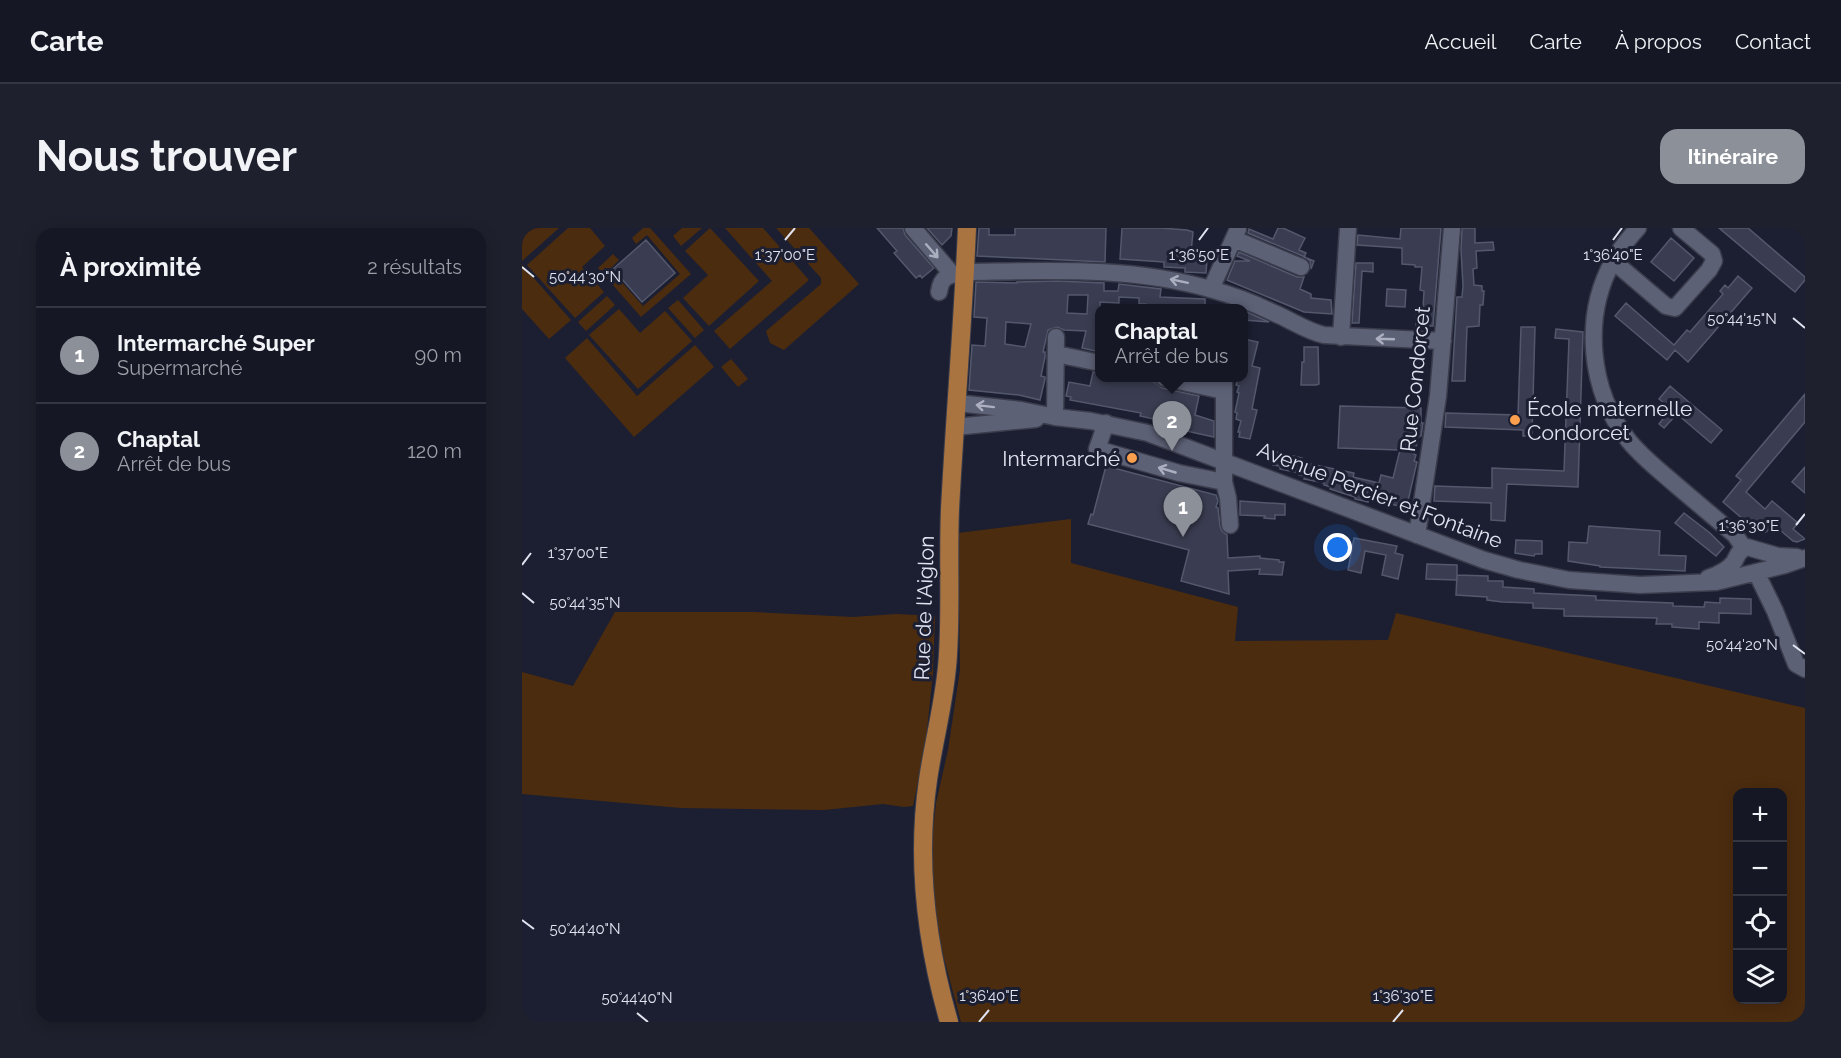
<!DOCTYPE html>
<html lang="fr">
<head>
<meta charset="utf-8">
<style>
	:root { --surface:#151725; --page:#1e202d; --text:#f1f3f6; --muted:#9d9fa7; --line:#343642; --accent:#8c9099 }
	body { margin:0; font-family:Raleway,sans-serif; background:var(--page); color:var(--text) }
	.controls { position:absolute; right:18px; bottom:18px; display:grid; overflow:hidden; border-radius:12px; box-shadow:0 3px 15px #0003 }
	.controls button { width:54px; height:54px; display:grid; place-items:center; padding:0; border:0; border-bottom:2px solid var(--line); background:var(--surface); color:var(--text); font:30px sans-serif }
	.you { position:absolute; left:816px; top:320px; width:21px; height:21px; margin:-15px; border:4px solid #fff; border-radius:50%; background:#1a73e8; box-shadow:0 0 0 9px #1a73e833 }
	.badge { display:grid; place-items:center; width:39px; height:39px; border-radius:50%; background:var(--accent); color:#fff; font-size:20px; font-weight:700 }
	.pin { position:absolute; translate:-50% -50px; filter:drop-shadow(0 2px 3px #0008) }
	.pin::after { content:''; position:absolute; top:32px; width:21px; height:18px; background:inherit; clip-path:polygon(0 0,100% 0,50% 100%) }
	.popup { position:absolute; left:573px; top:76px; width:153px; height:78px; box-sizing:border-box; display:grid; place-content:center; border-radius:12px; background:var(--surface); filter:drop-shadow(0 2px 4px #0005); font-size:20px; white-space:nowrap; color:var(--muted) }
	.popup b { font-size:22px; color:var(--text) }
	.popup::after { content:''; position:absolute; left:50%; top:100%; margin-left:-12px; border:12px solid transparent; border-top-color:var(--surface) }
	.list { margin:0; padding:0; list-style:none }
	h2 { display:flex; justify-content:space-between; align-items:center; height:78px; margin:0; padding:0 24px; font-size:26px }
	h2 small { font-size:20px; font-weight:400; color:var(--muted) }
	.list li { display:grid; grid-template-columns:39px 1fr auto; gap:18px; align-items:center; box-sizing:border-box; height:96px; padding:0 24px; border-top:2px solid var(--line) }
	.list b { display:block; font-size:22px; white-space:nowrap }
	.list p { margin:0; font-size:20px; white-space:nowrap; color:var(--muted) }
	.list em { font-size:20px; font-style:normal; color:var(--muted) }
	.icon { flex:none; width:33px; height:33px; fill:none; stroke:currentColor; stroke-width:2; stroke-linecap:round; stroke-linejoin:round }
	.map { position:relative; flex:none; width:1283px; height:794px; overflow:hidden; border-radius:18px }
	header { display:flex; align-items:center; gap:36px; box-sizing:border-box; height:84px; padding:0 30px; background:var(--surface); border-bottom:2px solid var(--line) }
	header strong { font-size:28px }
	nav { display:flex; gap:33px; margin-inline-start:auto; font-size:21px }
	.intro { display:flex; align-items:center; justify-content:space-between; box-sizing:border-box; height:144px; padding:0 36px }
	h1 { margin:0; font-size:42px }
	.button { padding:15px 27px; border-radius:18px; background:var(--accent); color:#fff; font-size:21px; font-weight:700 }
	main { display:flex; gap:36px; padding:0 36px }
	aside { flex:1; background:var(--surface); border-radius:18px; box-shadow:0 3px 15px #0003 }
	.map>svg:first-child { display:block }
	.green { fill:#4c2c0f; fill-rule:evenodd }
	.building { fill:#3a3d51; stroke:#54586d; stroke-width:1.5; fill-rule:evenodd }
	.lines { fill:none; stroke-linecap:round; stroke-linejoin:round }
	.minor-casing { stroke:#3b3d4c; stroke-width:19 }
	.major-casing { stroke:#3b3d4c; stroke-width:20 }
	.minor { stroke:#5d6176; stroke-width:16 }
	.major { stroke:#aa7440; stroke-width:18 }
	.oneway { stroke:#acafbf }
	.ticks { fill:none; stroke:#e0e3f0; stroke-width:2 }
	.poi-dot { fill:#fa9f4e; stroke:#1c1f31; stroke-width:2 }
	.labels { text-anchor:middle; dominant-baseline:central; stroke-width:6; stroke-linejoin:round; paint-order:stroke }
	.street-label { font-size:21px; fill:#e0e3f0; stroke:#1c1f31 }
	.poi-label { font-size:21px; fill:#e0e3f0; stroke:#1c1f31; text-anchor:start }
	.ticks-label { font-size:15px; text-anchor:middle; fill:#e0e3f0; stroke:#1c1f31; stroke-width:6; stroke-linejoin:round; paint-order:stroke }
</style>
</head>
<body>
<header>
<strong>Carte</strong>
<nav><a>Accueil</a><a>Carte</a><a>À propos</a><a>Contact</a></nav>
</header>
<div class="intro"><h1>Nous trouver</h1><a class="button">Itinéraire</a></div>
<main>
<aside>
<h2>À proximité<small>2 résultats</small></h2>
<ul class="list">
<li><span class="badge">1</span><div><b>Intermarché Super</b><p>Supermarché</p></div><em>90 m</em></li>
<li><span class="badge">2</span><div><b>Chaptal</b><p>Arrêt de bus</p></div><em>120 m</em></li>
</ul>
</aside>
<div class="map">
<svg width="1283" height="794" viewBox="0 0 1283 794">
	<rect width="100%" height="100%" fill="#1c1f31"/>
	<!-- green -->
	<path class="green" d="M0,0H37L0,33Z
		M46,0H68L83,18L60,39L82,64L53,90L5,37Z
		M121,0H128L169,46L119,89L76,40L91,26L97,32L88,41L121,78L158,46L125,7L114,16L110,10Z
		M160,0H180L159,18L151,8Z
		M188,0L237,53L187,98L161,70L186,47L163,23Z
		M203,0H241L287,52L208,121L192,103L250,53Z
		M254,0H287L337,56L262,122L248,115L244,103L299,56V50Z
		M0,37L49,92L27,111L0,81Z
		M85,68L93,77L64,103L56,94Z
		M156,72L182,102L173,110L146,80Z
		M97,81L118,105L143,83L170,113L116,161L67,107Z
		M65,110L115,168L173,117L192,139L112,209L43,130Z
		M209,131L226,151L216,159L199,139Z
		M549,291V335L716,379L713,413L866,412L874,385L1283,480V794H439L414,700L410,654V612L414,575L426,522L438,442L436,305ZM1216,564H1260V772H1216Z
		M93,384H232L331,389L374,386L413,388L411,445L403,521L391,578L382,579L361,576L302,582L159,580L0,566V444L51,458Z"/>
	<!-- building -->
	<path class="building" d="M355,0H381L383,7L412,40L400,50L398,47L394,50L372,25L375,23Z
		M405,0H430L429,8L420,17Z
		M457,0H467V7H493V0H584L583,34L455,28Z
		M600,0H639L665,2L671,4L669,25L674,26V31L685,32L684,45L663,44V40L642,39V34L598,31Z
		M756,0H761L783,10L777,22L784,25L782,29L792,33L789,41L788,33L783,29L726,5L727,1L751,11Z
		M879,0H919L911,98H894L895,79L901,80L902,63L898,62L900,39H893V37L880,36V20L835,17L836,7L878,11Z
		M940,0H953V15L971,14L972,22L954,23L955,40L951,41L952,57L960,58V63H962L961,77H958L957,98L945,99L943,153H930L935,69H940L941,58L939,22Z
		M1197,0H1226L1283,49V52L1273,64Z
		M1149,10L1172,30L1152,53L1129,34Z
		M124,12L153,45L120,74L91,41Z
		M717,24L775,49H782L778,61L789,66V70L809,72L810,86L782,84L705,52L713,33H728L715,28Z
		M834,35H851V44L840,43L837,95H830Z
		M1216,48L1230,60L1166,134L1153,122L1145,132L1093,88L1104,75L1152,117L1165,102L1168,104L1201,66L1198,63L1203,57L1206,60Z
		M535,53L582,55V63H596L597,56L639,61L638,69L683,71V81H624V76H617V70L597,69V75L578,74V124L560,120L564,103L542,102L535,99L526,102L521,124H523V129L519,148L523,149V151L518,172L497,167L447,162L450,117L463,118L465,90L452,89L454,54L495,55V54ZM546,67H566L565,86L545,85ZM484,94L509,96L503,119L483,116Z
		M865,61L884,62L883,79L864,78Z
		M722,84H725L747,94L722,92Z
		M999,99H1013L1010,208H1001V202L923,199L924,185L996,187Z
		M1034,101L1061,104L1056,259L985,256L983,293L969,292V275L912,273L913,258L970,260V240L1042,243L1047,111L1033,110Z
		M722,111L736,114L730,138L738,140L730,181L735,182L728,211L717,209L718,204H716L719,193L714,191L715,185L713,184L717,165L715,164L717,158L714,157L716,150H722Z
		M782,119H796L797,156L794,157H779L780,134H782Z
		M571,144L578,145V150H613L632,154L640,160L677,168L673,187L692,193V209L664,203V201L641,195V193L618,188L619,185L548,172L549,169L544,168L547,154L568,158Z
		M1148,158L1200,202L1189,215L1155,186L1142,200L1137,196L1149,181L1137,171Z
		M1283,166V194L1224,264L1243,281L1250,273L1276,295L1271,301L1283,311L1275,314L1271,313L1252,297L1244,304L1235,303L1201,274L1219,252L1214,248Z
		M818,178L899,180V195H901L899,208H897L892,226L894,227L892,233L895,234L886,273L883,272L882,279L846,271V274L833,271V269L808,261L809,259L802,257V255L782,251L783,248L777,247V245L758,241V238L751,237L754,224L780,230L779,234L832,245L831,249L857,255L859,247L871,250L878,222L816,220Z
		M584,238L694,267L696,273L694,279L696,280L698,298L700,303L705,307L706,330L738,328V330L757,332V334H762L760,347L737,346L738,341L706,343L707,366L659,353L667,322L566,296L569,286L571,287Z
		M1283,239V265L1270,254Z
		M718,273L763,276V287H753V291L742,290L743,288L718,287Z
		M1162,285L1188,305L1202,319L1194,328L1153,295Z
		M1067,298L1138,303L1137,327L1164,328L1163,343L1078,339V338L1046,333L1047,314L1065,315Z
		M832,310L875,318L873,325L881,327L876,351L860,347L864,327L843,323L839,345L826,342Z
		M994,312L1020,313V326H1013L1012,328L993,325Z
		M905,336L935,337V352L904,351Z
		M935,347L966,348V353H981V359L1012,361V365L1074,368V372L1151,375V378L1182,379L1183,374L1198,375V370L1229,371V386L1197,385V395L1177,394V401L1150,399V396H1134L1135,390L1042,388V381L1011,380V375L980,374L965,372V369L934,367Z"/>
	<g class="lines">
		<defs>
			<path id="minor" d="M391,0L430,46
				M1116,0C1107,10 1098,21 1091,33C1060,89 1067,163 1107,213C1121,230 1138,243 1154,257C1174,274 1193,290 1213,307L1222,320
				M712,11L779,39
				M1091,33L1144,78L1153,80L1187,42L1192,33L1190,26L1159,0
				M442,44C525,43 608,38 688,61C710,67 732,75 752,85C769,92 784,103 802,107L921,113
				M689,61L716,1
				M417,64C419,49 426,46 441,46
				M819,109L826,0
				M534,126L578,135
				M642,150L702,163
				M702,150V254L706,270L708,297
				M435,175L499,182L533,189L569,193L626,205L962,332L997,342L1047,352L1118,357L1194,354L1263,337L1283,330
				M533,189L534,109
				M584,195L575,221L657,245L702,254
				M433,199L514,191
				M895,307L916,168L930,0
				M1234,344L1253,383L1274,436L1283,441
				M1186,350C1195,347 1206,342 1212,334C1216,327 1216,323 1225,319L1256,328L1275,329"/>
			<path id="major" d="M427,794C404,714 394,634 406,552C412,510 424,469 426,426C429,378 426,329 428,281C433,187 441,94 445,0"/>
		</defs>
		<!-- minor casing -->
		<use href="#minor" class="minor-casing"/>
		<!-- major casing -->
		<use href="#major" class="major-casing"/>
		<!-- minor -->
		<use href="#minor" class="minor"/>
		<!-- major -->
		<use href="#major" class="major"/>
	</g>
	<!-- one-way arrows -->
	<defs><path id="oneway-shaft" d="M-6 0H5M1.5-3L5.5 0L1.5 3" fill="none" stroke-width="1.6" stroke-linecap="round" stroke-linejoin="round" transform="scale(1.5)"/></defs>
	<g class="oneway">
		<use href="#oneway-shaft" transform="translate(410 23) rotate(49)"/>
		<use href="#oneway-shaft" transform="translate(657 53) rotate(-168)"/>
		<use href="#oneway-shaft" transform="translate(863 111) rotate(-178)"/>
		<use href="#oneway-shaft" transform="translate(463 178) rotate(-173)"/>
		<use href="#oneway-shaft" transform="translate(645 242) rotate(-164)"/>
	</g>
	<!-- ticks -->
	<path class="ticks" d="M263,12L273,0M677,12L686,0M1091,12L1100,0M0,39L12,49M1271,90L1283,100M1274,297L1283,286M0,337L9,325M0,365L12,375M1271,417L1283,426M0,692L12,701M115,785L126,794M457,794L467,782M871,794L881,782"/>
	<!-- markers -->
	<g class="poi-dot">
		<circle cx="993" cy="192" r="6"/>
		<circle cx="610" cy="230" r="6"/>
	</g>
	<g class="labels">
		<!-- street labels -->
		<g class="street-label">
			<text transform="translate(893 151) rotate(-84)">Rue Condorcet</text>
			<text transform="translate(858 267) rotate(21)">Avenue Percier et Fontaine</text>
			<text transform="translate(402 380) rotate(-88)">Rue de l'Aiglon</text>
		</g>
		<!-- poi labels -->
		<g class="poi-label">
			<text x="1005" y="180">École maternelle<tspan x="1005" dy="24">Condorcet</tspan></text>
			<text x="598" y="230" text-anchor="end">Intermarché</text>
		</g>
	</g>
	<g class="ticks-label">
		<text x="263" y="32">1°37'00"E</text>
		<text x="677" y="32">1°36'50"E</text>
		<text x="1091" y="32">1°36'40"E</text>
		<text x="63" y="54">50°44'30"N</text>
		<text x="1220" y="96">50°44'15"N</text>
		<text x="1227" y="303">1°36'30"E</text>
		<text x="56" y="330">1°37'00"E</text>
		<text x="63" y="380">50°44'35"N</text>
		<text x="1220" y="422">50°44'20"N</text>
		<text x="63" y="706">50°44'40"N</text>
		<text x="467" y="773">1°36'40"E</text>
		<text x="881" y="773">1°36'30"E</text>
		<text x="115" y="775">50°44'40"N</text>
	</g>
</svg>
<div class="controls">
<button>+</button>
<button>−</button>
<button><svg class="icon" aria-label="locate" viewBox="0 0 24 24"><circle cx="12" cy="12" r="6"/><path d="M12 2v4M12 18v4M2 12h4M18 12h4"/></svg></button>
<button><svg class="icon" aria-label="layers" viewBox="0 0 24 24"><path d="M12 4l9 5-9 5-9-5zM3 14l9 5 9-5"/></svg></button>
</div>
<div class="you"></div>
<div class="pin badge" style="left:661px;top:309px">1</div>
<div class="pin badge" style="left:650px;top:223px">2</div>
<div class="popup"><b>Chaptal</b>Arrêt de bus</div>
</div>
</main>
</body>
</html>
